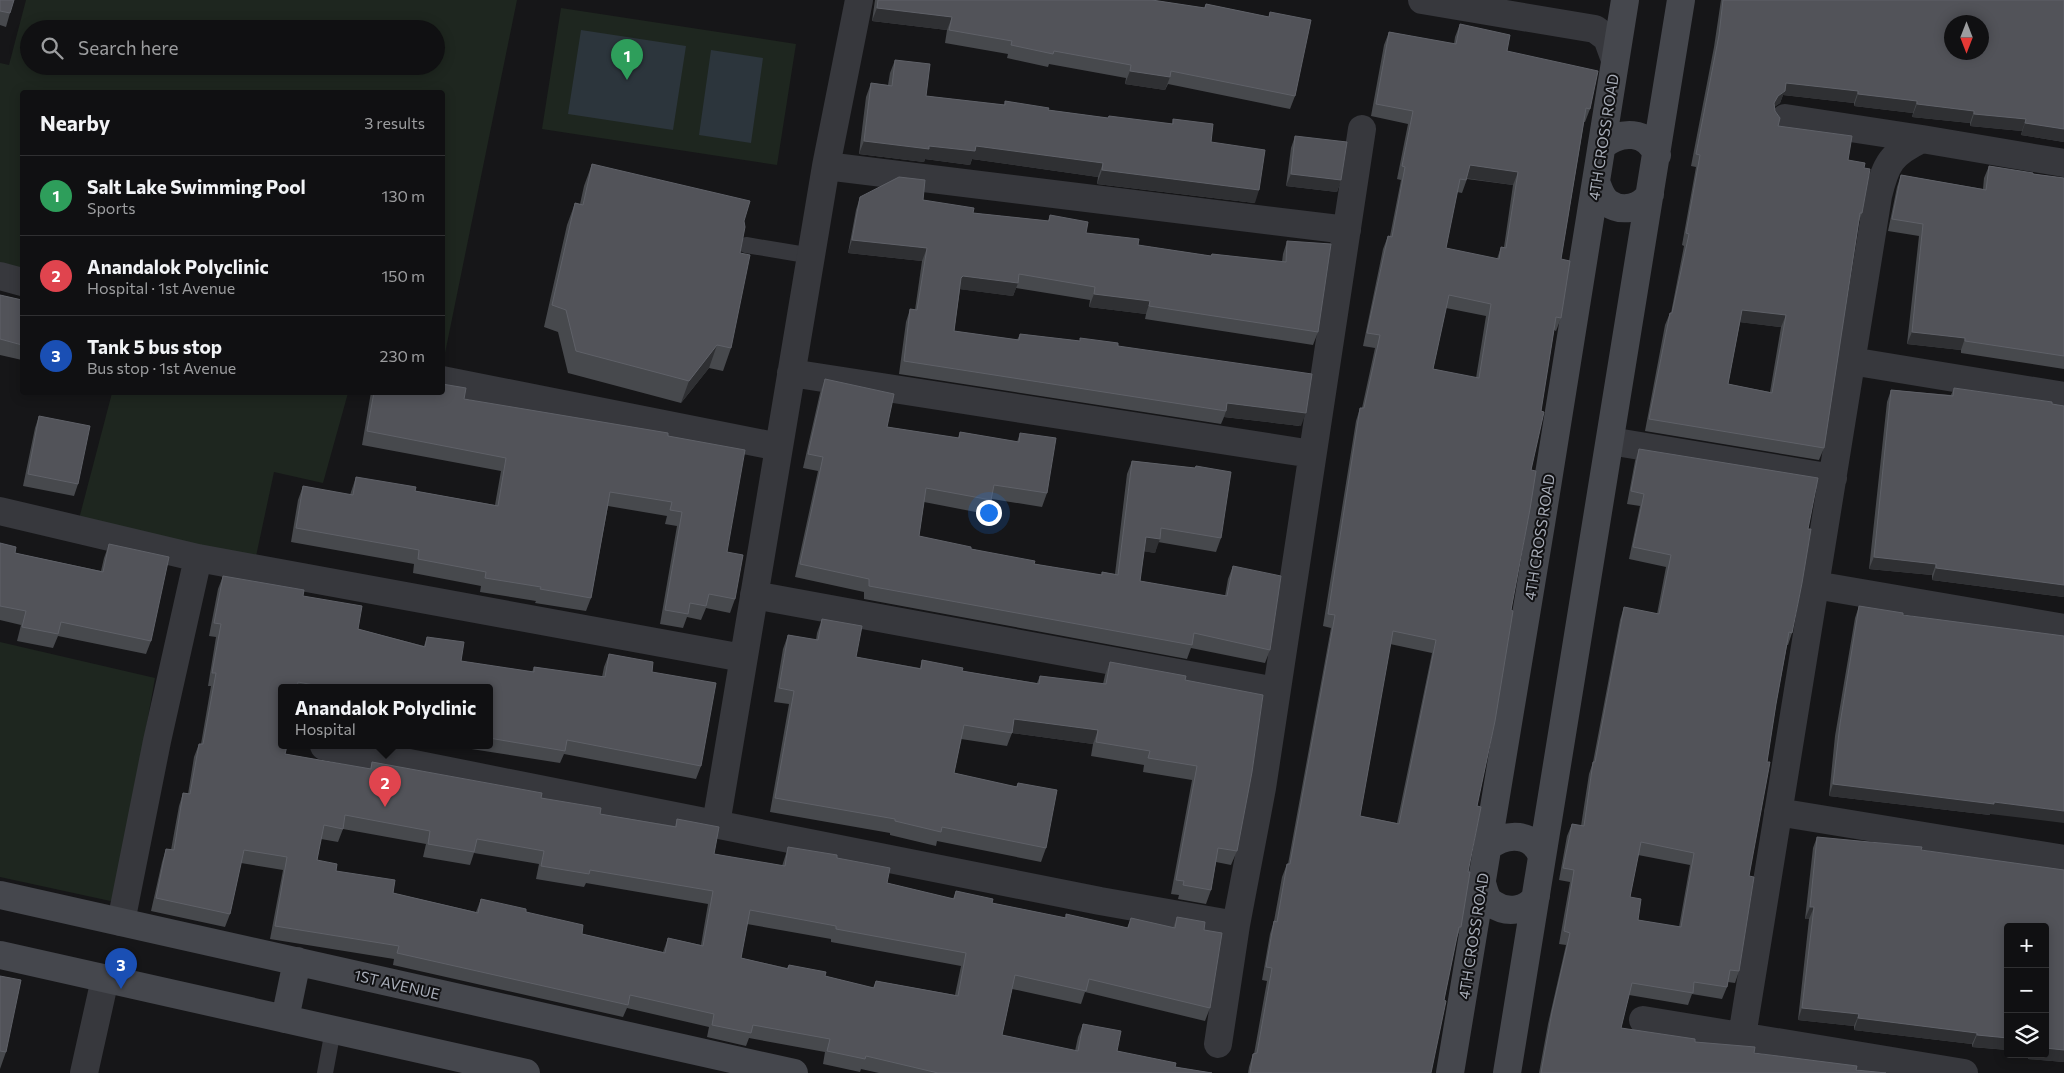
<!DOCTYPE html>
<html lang="en">
<head>
<meta charset="utf-8">
<style>
	:root { --surface:#101012; --page:#1e1e20; --text:#f1f3f6; --muted:#9c9d9f; --line:#303032; --accent:#0f766e }
	body { margin:0; font-family:Commissioner,sans-serif; background:var(--page); color:var(--text) }
	.controls { position:absolute; right:15px; bottom:15px; display:grid; overflow:hidden; border-radius:5px; box-shadow:0 2px 12px #0003 }
	.controls button { width:45px; height:45px; display:grid; place-items:center; padding:0; border:0; border-bottom:1px solid var(--line); background:var(--surface); color:var(--text); font:25px sans-serif }
	.compass { position:absolute; left:1944px; top:15px; width:45px; height:45px; border-radius:50%; background:var(--surface); box-shadow:0 2px 12px #0003; rotate:180deg }
	.you { position:absolute; left:988px; top:512px; width:18px; height:18px; margin:-12px; border:4px solid #fff; border-radius:50%; background:#1a73e8; box-shadow:0 0 0 8px #1a73e833 }
	.badge { display:grid; place-items:center; width:32px; height:32px; border-radius:50%; background:var(--accent); color:#fff; font-size:16px; font-weight:700 }
	.pin { position:absolute; translate:-50% -41px; filter:drop-shadow(0 1px 2px #0008) }
	.pin::after { content:''; position:absolute; top:26px; width:18px; height:15px; background:inherit; clip-path:polygon(0 0,100% 0,50% 100%) }
	.popup { position:absolute; left:278px; top:684px; width:215px; height:65px; box-sizing:border-box; display:grid; place-content:center; border-radius:5px; background:var(--surface); filter:drop-shadow(0 1px 4px #0005); font-size:16px; white-space:nowrap; color:var(--muted) }
	.popup b { font-size:19px; color:var(--text) }
	.popup::after { content:''; position:absolute; left:50%; top:100%; margin-left:-10px; border:10px solid transparent; border-top-color:var(--surface) }
	.list { margin:0; padding:0; list-style:none }
	h2 { display:flex; justify-content:space-between; align-items:center; height:65px; margin:0; padding:0 20px; font-size:21px }
	h2 small { font-size:16px; font-weight:400; color:var(--muted) }
	.list li { display:grid; grid-template-columns:32px 1fr auto; gap:15px; align-items:center; box-sizing:border-box; height:80px; padding:0 20px; border-top:1px solid var(--line) }
	.list b { display:block; font-size:19px; white-space:nowrap }
	.list p { margin:0; font-size:16px; white-space:nowrap; color:var(--muted) }
	.list em { font-size:16px; font-style:normal; color:var(--muted) }
	.icon { flex:none; width:28px; height:28px; fill:none; stroke:currentColor; stroke-width:2; stroke-linecap:round; stroke-linejoin:round }
	.map { position:relative; flex:none; width:2064px; height:1073px; overflow:hidden }
	.search { position:absolute; background:var(--surface); box-shadow:0 2px 12px #0003; left:20px; top:20px; width:425px; height:55px; display:flex; align-items:center; gap:12px; box-sizing:border-box; padding:0 18px; border-radius:28px; color:var(--muted); font-size:19px }
	.panel { position:absolute; background:var(--surface); box-shadow:0 2px 12px #0003; left:20px; top:90px; width:425px; height:305px; border-radius:5px }
	.map>svg:first-child { display:block }
	.green { fill:#1e261f; fill-rule:evenodd }
	.water { fill:#2c353c }
	.lines { fill:none; stroke-linecap:round; stroke-linejoin:round }
	.lane { stroke:#37383d; stroke-width:16 }
	.street { stroke:#37383d; stroke-width:28 }
	.secondary { stroke:#45474d; stroke-width:28 }
	.wall { fill:#47494d; fill-rule:evenodd }
	.shaded-wall { fill:#2f3033 }
	.building { fill:#525359; stroke:#5f6168; fill-rule:evenodd }
	.labels { text-anchor:middle; dominant-baseline:central; stroke-width:4; stroke-linejoin:round; paint-order:stroke }
	.street-label { font-size:15px; fill:#a8adb8; stroke:#111113 }
</style>
</head>
<body>
<div class="map">
<svg width="2064" height="1073" viewBox="0 0 2064 1073">
	<rect width="100%" height="100%" fill="#161618"/>
	<!-- green -->
	<path class="green" d="M26,0H517L443,363L442,92H22V269L0,264V63L9,65ZM29,29H436V66H29Z
		M561,8L796,44L777,165L542,129Z
		M112,393H348L323,483L274,472L255,561L79,519Z
		M0,642L155,678L115,902L0,877Z"/>
	<!-- water -->
	<path class="water" d="M581,30L686,46L673,130L568,114Z
		M711,50L763,58L751,143L699,135Z"/>
	<g class="lines">
		<!-- lane -->
		<path class="lane" d="M746,245L812,256
			M325,1073L333,1030"/>
		<!-- street -->
		<path class="street" d="M1422,0L1595,29L1607,38L1615,60
			M1785,118L1922,139
			M826,166L1347,230
			M0,276L22,282
			M1851,361L2064,396
			M791,373L1312,454
			M442,380L779,447
			M1610,441L1833,478
			M0,511L198,558L743,658
			M1815,585L2064,628
			M754,595L1276,691
			M324,746L1100,901L1236,925
			M1778,812L2064,859
			M716,824L826,166L859,0
			M121,922L157,741L198,558
			M1643,1020L1964,1073
			M1742,1036L1878,196C1886,163 1891,154 1922,139L2064,163
			M1218,1044L1236,925L1262,788L1362,129
			M84,1073L105,979"/>
		<!-- secondary -->
		<path class="secondary" d="M1602,146C1620,130 1648,130 1657,155
			M1596,182C1599,189 1601,198 1608,203C1622,213 1642,208 1650,194
			M1488,847C1506,832 1534,832 1542,857
			M1482,883C1484,890 1486,900 1493,904C1507,914 1528,911 1536,896
			M0,895L794,1073
			M0,955L526,1073
			M285,1019L297,961
			M1450,1073L1541,524L1625,0
			M1507,1073L1681,0"/>
	</g>
	<!-- wall -->
	<path class="wall" d="M0,0L10,13L6,27L0,25Z
		M875,0H1152L1204,8L1206,4L1269,17L1270,12L1295,96L1290,109L1168,84L1165,90L1125,84L1126,78L1049,64L1048,67L1007,58L1008,54L945,43L947,30L872,21Z
		M1721,0H2064V142L2021,135L2022,131L1970,126V123L1912,117L1913,113L1854,106V103L1783,95L1780,103L1774,107L1778,126L1864,168L1862,213L1859,222L1824,448L1819,460L1645,431L1665,325L1670,313H1671L1684,246L1682,245L1696,167L1691,166L1714,47ZM1740,322L1781,327L1770,392L1728,384Z
		M1460,24L1507,51L1590,109L1585,122H1584L1561,259V318L1556,331L1554,330L1531,470L1511,610L1477,806L1461,927L1456,940L1444,1000L1431,1073H1248L1249,1067L1253,1054H1254L1267,981L1262,980L1270,934L1274,921L1282,877L1287,864H1288L1331,628L1323,626L1356,421L1360,408H1362L1375,348L1363,346L1383,249L1388,236H1390L1401,180L1397,179L1408,124L1371,116L1384,45L1389,32L1454,44L1455,37ZM1467,179L1513,185L1504,247H1501L1497,259L1446,248L1457,192L1462,193ZM1446,308L1486,316L1476,378L1433,369ZM1390,644L1432,653L1397,823L1360,816Z
		M895,60L926,96L1004,105L1005,101L1048,110L1108,118L1172,124L1173,119L1211,142L1255,203L1097,184L1098,177L972,159L970,165L925,159L924,162L859,154L866,97L871,83L888,85L890,73Z
		M1295,136L1341,180L1337,192L1286,186L1291,148Z
		M592,164L744,221L740,253L731,348L723,371L709,368L681,403L568,373L558,332L544,327L567,225L575,203L580,204L584,186Z
		M1989,166L2033,174L2064,178V369L1961,353V350L1907,344L1919,236L1888,231L1897,187L1901,175L1983,189L1984,178Z
		M860,197L923,200L973,213L1048,221L1050,215L1086,233L1138,245L1211,256L1212,254L1282,262L1283,254L1287,241L1318,332L1313,345L1145,319L1146,314L1089,307L1090,300L1016,288L1013,296L960,289L954,331L1017,340L1020,334L1080,341V338L1118,346L1301,426L1224,417L1221,424L899,374L906,322L910,309L915,310L922,261L848,253L856,210Z
		M0,295L22,300V360L0,355Z
		M825,379L887,427L958,438L960,432L1017,442L1020,433L1047,493L1042,507L992,499L986,514L924,502L919,536L1034,564L1101,575L1102,572L1115,574L1127,474L1132,461L1195,468L1196,466L1221,538L1216,552L1158,542L1155,553L1144,551L1140,581L1225,596L1228,579L1233,566L1270,650L1265,663L1191,648L1187,659L864,599V592L795,577L818,471L803,468L820,393Z
		M1954,388L2064,406V597L1932,580V575L1869,569L1887,402L1891,390L1951,395Z
		M371,392H442L464,399L668,436L727,552L735,599L730,613L706,608L701,620L687,617L683,628L660,624L677,526L665,524L667,516L608,506L591,598L586,611L535,603L536,601L480,592L481,586L413,573L414,564L291,542L298,500L303,486L350,495L356,477L415,491L495,505L501,471L362,445Z
		M39,416L78,484L74,496L23,486L35,428Z
		M1639,449L1808,529L1792,633L1788,645H1787L1776,704L1749,876L1739,971L1735,983L1728,982L1727,987L1722,999L1692,994L1688,1005L1629,995L1621,1028L1754,1053L1856,1070L1886,1073H1539L1548,1024L1566,945L1559,944L1570,882L1559,880L1567,836L1572,824L1581,826L1589,774L1593,762L1620,620L1624,607L1657,614L1666,567L1629,559L1640,506L1627,504L1635,461ZM1638,855L1690,865L1679,927L1638,920L1630,897Z
		M0,543L15,553L101,571L104,558L109,544L151,641L146,654L58,636L53,648L17,641L21,625L0,620Z
		M223,576L303,596L358,629L424,646L427,637L461,661L532,672L534,667L602,677L604,667L609,654L652,672L701,766L696,779L564,754L560,763L465,748V746H489V688H281L285,754L370,769L372,762L541,798L600,814L675,826L677,819L714,854L782,866L784,860L788,847L837,858L887,883L953,899L956,891L992,903L1065,918L1066,914L1127,928L1131,918L1173,928L1177,917L1204,930L1210,1008L1205,1021L1085,992L1081,1004L1012,989L1002,1035L1075,1051L1078,1037L1083,1024L1117,1051L1175,1067L1212,1073H879L861,1069L860,1072L823,1064L825,1052L749,1038L746,1046L707,1037L709,1027L627,1008L623,1017L393,965L394,959L270,939L283,870L241,863L230,914L225,927L151,911L162,862L166,849L171,850L179,806L183,793L188,794L194,757L199,744H201L211,686H208L216,637L209,636L218,589ZM343,829L426,844L423,857L470,865L474,853L539,864L536,879L584,887L586,883L708,904L701,945L668,938L663,952L582,934L526,912L481,899L476,912L393,893L336,871L317,860L321,839L338,842ZM747,924L831,939V942L961,966L955,995L876,981L873,988L825,976L789,965L787,968L741,958Z
		M1859,606L1903,615L1990,814V815L1829,796L1835,736L1855,618Z
		M822,619L856,657L920,668L922,660L962,671L1037,683L1040,676L1103,684L1105,675L1110,662L1185,680L1237,851L1231,865L1216,862L1211,890L1206,904L1178,899L1179,895L1171,894L1192,780L1143,772L1144,765L1091,756L1093,744L1012,733L1007,746L961,739L954,773L1016,787L1018,783L1046,848L1041,862L937,841L936,846L890,835V833L770,812L789,704L774,702L783,649L788,635L816,640L817,633Z
		M1817,837L2064,870V1062L2028,1059L2029,1054H2045V927L2008,1050L1972,1047V1044L1854,1030V1026L1798,1020L1809,919H1805L1813,848Z
		M0,976L6,1052L0,1069Z"/>
	<!-- shaded-wall -->
	<path class="shaded-wall" d="M877,8L952,17L947,30L872,21Z
		M1130,71L1170,77L1165,90L1125,84Z
		M1786,83L1858,91L1854,103L1783,95L1780,103L1773,108L1774,103L1778,96Z
		M1858,94L1917,101L1913,113L1854,106Z
		M1917,104L1974,111L1970,123L1912,117Z
		M1974,114L2026,119L2022,131L1970,126Z
		M2025,123L2064,129V142L2021,135Z
		M864,141L929,146H976L1103,163L1098,177L972,159L970,165L925,159L924,162L859,154Z
		M1470,165L1518,172L1513,185L1465,178Z
		M1102,170L1259,190L1255,203L1097,184Z
		M1291,174L1341,180L1337,192L1286,186Z
		M852,240L927,248L922,261L848,253Z
		M963,276L1018,283L1013,296L958,289L961,278Z
		M1094,294L1150,301L1146,314L1089,307Z
		M1742,310L1786,315L1781,327L1738,322Z
		M1912,332L1965,338L1961,350L1907,344Z
		M717,345L709,368L681,403L689,381Z
		M1227,403L1306,413L1301,426L1224,417L1226,411Z
		M1146,537L1160,539L1155,553L1141,551Z
		M1874,557L1936,564L1932,575L1869,569Z
		M1936,568L2064,585V597L1932,580Z
		M1014,719L1098,730L1093,744L1012,733Z
		M1833,784L1994,802L2064,811V823L1990,814V815L1829,796Z
		M1810,907H1814L1809,919H1805Z
		M1802,1008L1859,1014L1854,1026L1798,1020Z
		M1858,1018L1977,1033L1972,1044L1854,1030Z
		M1977,1035L2008,1038V1050L1972,1047Z
		M2045,1048L2064,1050V1062L2028,1059L2030,1054H2045Z"/>
	<!-- building -->
	<path class="building" d="M0,0H14L10,13L0,11Z
		M878,0H1152L1205,8L1206,4L1269,17L1270,12L1311,20L1295,96L1171,71L1170,77L1130,71L1131,65L1054,51L1053,54L1011,45L1012,41L949,30L952,17L877,8Z
		M1723,0H2064V129L2025,123L2026,119L1974,114V111L1917,104V101L1858,94V91L1786,83L1785,91L1778,96L1774,103L1775,111L1780,118L1778,126L1852,136L1848,160L1865,163L1864,168L1870,169L1862,213H1860L1824,448L1649,419L1670,313H1672L1689,234L1686,233L1700,155L1696,154L1719,35ZM1952,22H1982V52H1952ZM1742,310L1786,315L1772,393L1728,384Z
		M1460,24L1510,35L1507,51L1598,71L1590,109L1586,108L1561,259L1570,261L1561,318L1556,317L1541,411L1544,412L1531,470L1536,471L1530,509L1511,610L1513,611L1495,721L1477,806L1481,807L1468,872H1470L1461,927H1459L1444,1000L1446,1001L1431,1073H1250L1253,1054L1257,1053L1272,968L1266,967L1274,921L1277,922L1287,864H1290L1335,615L1328,614L1360,408H1364L1380,335L1367,333L1388,236L1392,237L1405,167L1402,166L1413,111L1376,104L1389,32L1456,44ZM1470,165L1518,172L1506,248L1501,247L1499,259L1446,248L1460,179L1466,180ZM1449,295L1491,304L1479,378L1433,369ZM1393,631L1436,640L1399,824L1360,816Z
		M895,60L930,64L926,96L1005,105V101L1049,108L1048,110L1108,118L1109,116L1173,124V119L1213,124L1211,142L1265,150L1259,190L1102,170L1103,163L976,146L975,151L929,146V149L864,141L871,83L892,86Z
		M1295,136L1347,142L1341,180L1291,174Z
		M592,164L750,201L744,221L745,227L740,253L750,255L731,348L717,345L689,381L576,351L566,310L552,305L575,203L583,205Z
		M1989,166L2033,173V174L2064,178V356L1965,341V338L1912,332L1923,224L1892,219L1901,175L1986,190Z
		M899,177L925,180L923,200L974,208L973,213L1049,221L1050,215L1088,222L1086,233L1139,239L1138,245L1211,256L1212,254L1286,262L1287,241L1331,244L1318,332L1149,306L1150,301L1094,294L1095,287L1019,274L1018,283L963,276L961,278L954,331L1019,340L1020,334L1080,341V338L1118,343V346L1312,374L1306,413L1227,403L1226,411L904,361L910,309L917,310L927,248L852,240L860,197Z
		M0,295L22,300V345L0,339Z
		M825,379L894,394L887,427L959,438L960,432L1019,442L1020,433L1056,438L1047,493L994,485L991,500L926,488L919,536L971,547V549L1035,561L1034,564L1102,575V572L1118,575L1132,461L1195,468L1196,466L1231,472L1221,538L1161,528L1160,539L1146,537L1140,581L1227,596L1233,566L1281,576L1270,650L1194,633L1192,645L869,586V579L800,564L823,457L808,454Z
		M442,384L466,388L464,399L668,433V436L745,450L727,552L743,555L735,599L709,594L706,606L690,603L688,614L665,610L682,512L670,510L672,502L610,492L591,598L540,589L541,587L485,578L486,572L418,559L419,550L296,528L303,486L353,495L356,477L416,487L415,491L498,506L506,458L367,431L374,392H442Z
		M1954,388L2052,402V404L2064,406V585L1936,568V564L1874,557L1891,390L1953,396Z
		M39,416L90,426L78,484L28,474Z
		M1639,449L1818,478L1808,529H1811L1802,583L1792,633L1789,632L1776,704L1767,762H1770L1749,876L1754,877L1739,971L1730,970L1727,987L1694,982L1693,993L1632,983L1621,1028L1695,1039V1042L1755,1047L1754,1053L1857,1066L1856,1070L1886,1073H1541L1552,1012L1570,933L1564,931L1574,870L1563,868L1572,824L1584,826L1593,762H1595L1624,607L1659,614L1671,555L1633,547L1644,494L1631,491ZM1641,842L1694,853L1681,927L1638,920L1641,899L1630,897Z
		M0,543L16,547L15,553L103,572L109,544L169,557L151,641L61,622L58,634L22,627L26,611L0,606Z
		M223,576L304,590L303,596L362,606L358,629L425,647L427,637L464,642L461,661L534,672V667L605,677L609,654L653,662L652,672L716,683L701,766L567,740L565,751L489,738V688H330L298,682L297,688H281V746H287L285,754L371,769L372,762L542,793L541,798L601,808L600,814L676,827L677,819L719,827L714,854L785,866L788,847L837,855V858L890,868L887,883L954,899L956,891L993,899L992,903L1066,918V914L1128,928L1131,918L1175,928L1177,917L1205,922L1204,930L1222,933L1210,1008L1089,979L1086,991L1015,975L1002,1035L1078,1051L1083,1024L1121,1031L1117,1051L1176,1063L1175,1067L1212,1073H938L866,1056L865,1059L827,1051L830,1039L753,1025L751,1033L712,1025L714,1014L630,995L628,1005L397,953L399,946L275,926L287,857L244,850L230,914L156,898L166,849L174,850L183,793L190,794L199,744H203L216,673H212L221,624L214,623ZM345,815L430,831L428,844L474,852L477,839L544,851L541,866L589,874L590,870L713,891L703,946L668,938L665,953L582,934L583,925L526,912V909L481,899L478,913L393,893L395,880L336,871L337,864L317,860L324,825L343,829ZM750,910L836,926V929L966,953L958,996L876,981L874,988L825,976L826,972L789,965L788,969L741,958Z
		M1859,606L1903,613V615L2064,636V811L1994,802V804L1833,784L1840,724Z
		M822,619L862,626L856,657L921,669L922,660L963,668L962,671L1039,684L1040,676L1106,684L1110,662L1186,676L1185,680L1263,695L1252,772L1237,851L1218,848L1211,890L1183,885L1184,881L1176,880L1197,766L1148,758L1150,751L1096,742L1098,730L1014,719L1012,733L964,725L954,773L1017,787L1018,783L1057,790L1046,848L942,827L941,832L895,821V819L775,798L794,691L779,688L788,635L818,640Z
		M1817,837L1922,847L1921,850L2064,870V1050L2045,1048V927H2008V1038L1977,1035V1033L1858,1018L1859,1014L1802,1008L1814,907H1810Z
		M0,976L21,980L6,1052L0,1051Z"/>
	<g class="labels">
		<!-- street labels -->
		<g class="street-label">
			<text transform="translate(1603 137) rotate(-81)">4TH CROSS ROAD</text>
			<text transform="translate(1539 537) rotate(-81)">4TH CROSS ROAD</text>
			<text transform="translate(1473 936) rotate(-81)">4TH CROSS ROAD</text>
			<text transform="translate(397 984) rotate(13)">1ST AVENUE</text>
		</g>
	</g>
</svg>
<div class="controls">
<button>+</button>
<button>−</button>
<button><svg class="icon" aria-label="layers" viewBox="0 0 24 24"><path d="M12 4l9 5-9 5-9-5zM3 14l9 5 9-5"/></svg></button>
</div>
<svg class="compass" viewBox="-18 -18 36 36"><path d="M0-13l5 13h-10z" fill="#e53935"/><path d="M0 13l5-13h-10z" fill="#9c9d9f"/></svg>
<div class="you"></div>
<div class="pin badge" style="left:627px;top:80px;background:#2e9e5b">1</div>
<div class="pin badge" style="left:385px;top:807px;background:#e0444e">2</div>
<div class="popup"><b>Anandalok Polyclinic</b>Hospital</div>
<div class="pin badge" style="left:121px;top:989px;background:#1a4fb4">3</div>
<div class="search"><svg class="icon" aria-label="search" viewBox="0 0 24 24"><circle cx="10" cy="10" r="6"/><path d="M15 15l6 6"/></svg>Search here</div>
<section class="panel">
<h2>Nearby<small>3 results</small></h2>
<ul class="list">
<li><span class="badge" style="background:#2e9e5b">1</span><div><b>Salt Lake Swimming Pool</b><p>Sports</p></div><em>130 m</em></li>
<li><span class="badge" style="background:#e0444e">2</span><div><b>Anandalok Polyclinic</b><p>Hospital · 1st Avenue</p></div><em>150 m</em></li>
<li><span class="badge" style="background:#1a4fb4">3</span><div><b>Tank 5 bus stop</b><p>Bus stop · 1st Avenue</p></div><em>230 m</em></li>
</ul>
</section>
</div>
</body>
</html>
